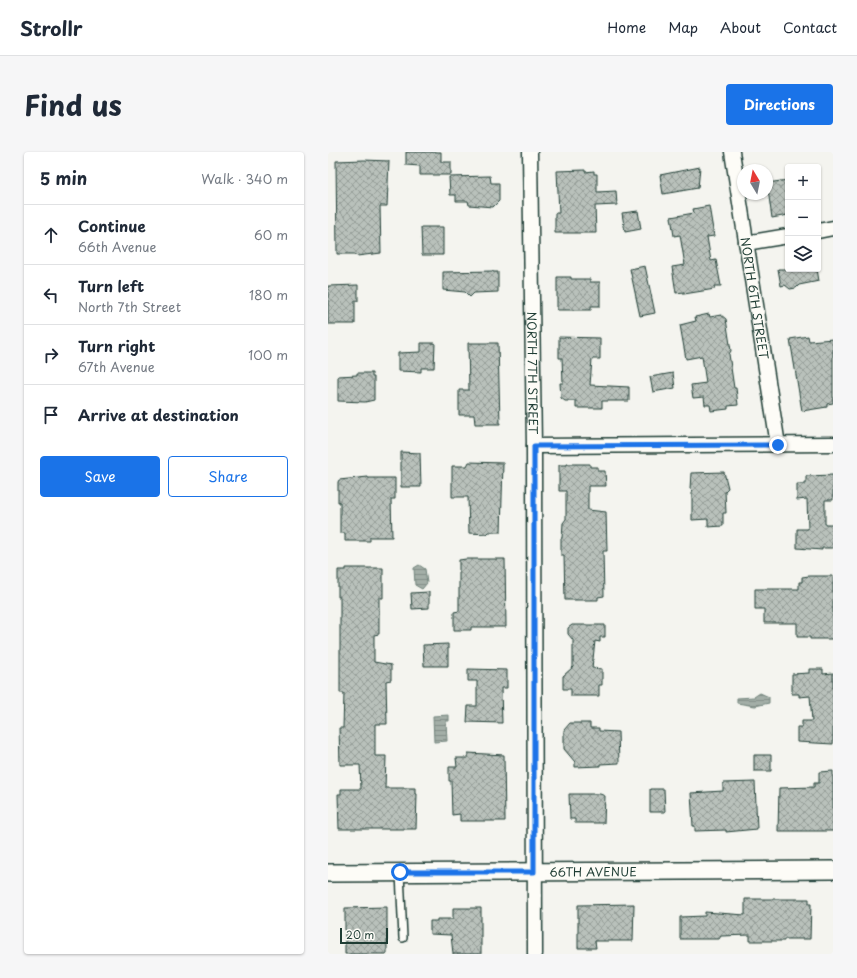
<!DOCTYPE html>
<html lang="en">
<head>
<meta charset="utf-8">
<style>
	:root { --surface:#fff; --page:#f6f6f7; --text:#1f2937; --muted:#747a83; --line:#e0e1e3; --accent:#1a73e8 }
	body { margin:0; font-family:"Playpen Sans",sans-serif; background:var(--page); color:var(--text) }
	.controls { position:absolute; right:12px; top:12px; display:grid; overflow:hidden; border-radius:4px; box-shadow:0 1px 3px #0004 }
	.controls button { width:36px; height:36px; display:grid; place-items:center; padding:0; border:0; border-bottom:1px solid var(--line); background:var(--surface); color:var(--text); font:20px sans-serif }
	.compass { position:absolute; left:409px; top:12px; width:36px; height:36px; border-radius:50%; background:var(--surface); box-shadow:0 1px 3px #0004; rotate:350deg }
	.scale { position:absolute; left:12px; bottom:10px; width:48px; box-sizing:border-box; padding-left:4px; border:2px solid #1f3d34; border-top:0; font-size:11px; line-height:14px; white-space:nowrap; color:#1f3d34; -webkit-text-stroke:3px #fdfcf7; paint-order:stroke }
	.stop { position:absolute; width:12px; height:12px; margin:-9px; border:3px solid #1a73e8; border-radius:50%; background:#fff }
	.stop.end { background:#1a73e8; border-color:#fff; box-shadow:0 1px 4px #0008 }
	.list { margin:0; padding:0; list-style:none }
	h2 { display:flex; justify-content:space-between; align-items:center; height:52px; margin:0; padding:0 16px; font-size:17px }
	h2 small { font-size:13px; font-weight:400; color:var(--muted) }
	.list li { display:grid; grid-template-columns:26px 1fr auto; gap:12px; align-items:center; box-sizing:border-box; height:60px; padding:0 16px; border-top:1px solid var(--line) }
	.list b { display:block; font-size:15px; white-space:nowrap }
	.list p { margin:0; font-size:13px; white-space:nowrap; color:var(--muted) }
	.list em { font-size:13px; font-style:normal; color:var(--muted) }
	.actions { display:flex; gap:8px; padding:12px 16px }
	.actions a { flex:1; padding:9px 0; border:1px solid var(--accent); border-radius:4px; text-align:center; font-size:14px; color:var(--accent) }
	.actions .main { background:var(--accent); color:#fff }
	.icon { flex:none; width:22px; height:22px; fill:none; stroke:currentColor; stroke-width:2; stroke-linecap:round; stroke-linejoin:round }
	.map { position:relative; flex:none; width:505px; height:802px; overflow:hidden; border-radius:4px }
	header { display:flex; align-items:center; gap:24px; box-sizing:border-box; height:56px; padding:0 20px; background:var(--surface); border-bottom:1px solid var(--line) }
	header strong { font-size:19px }
	nav { display:flex; gap:22px; margin-inline-start:auto; font-size:14px }
	.intro { display:flex; align-items:center; justify-content:space-between; box-sizing:border-box; height:96px; padding:0 24px }
	h1 { margin:0; font-size:28px }
	.button { padding:10px 18px; border-radius:4px; background:var(--accent); color:#fff; font-size:14px; font-weight:700 }
	main { display:flex; gap:24px; padding:0 24px }
	aside { flex:1; background:var(--surface); border-radius:4px; box-shadow:0 1px 3px #0004 }
	.map>svg:first-child { display:block }
	.water { fill:url(#water-rules); stroke:#6e8179 }
	.building { fill:url(#building-cross-hatch); stroke:#1f3d34 }
	.lines { fill:none; stroke-linecap:round; stroke-linejoin:round }
	.service-casing { stroke:#1f3d34; stroke-width:10 }
	.minor-casing { stroke:#1f3d34; stroke-width:17 }
	.tertiary-casing { stroke:#1f3d34; stroke-width:20 }
	.service { stroke:#fdfcf7; stroke-width:7 }
	.minor { stroke:#fdfcf7; stroke-width:14 }
	.tertiary { stroke:#fdfcf7; stroke-width:17 }
	.route { stroke:#1a73e8; stroke-width:5 }
	.labels { text-anchor:middle; dominant-baseline:central; stroke-width:4; stroke-linejoin:round; paint-order:stroke }
	.street-label { font-size:12px; fill:#1f3d34; stroke:#fdfcf7 }
</style>
</head>
<body>
<header>
<strong>Strollr</strong>
<nav><a>Home</a><a>Map</a><a>About</a><a>Contact</a></nav>
</header>
<div class="intro"><h1>Find us</h1><a class="button">Directions</a></div>
<main>
<aside>
<h2>5 min<small>Walk · 340 m</small></h2>
<ul class="list">
<li><svg class="icon" aria-label="ahead" viewBox="0 0 24 24"><path d="M12 20V5M6 11l6-6 6 6"/></svg><div><b>Continue</b><p>66th Avenue</p></div><em>60 m</em></li>
<li><svg class="icon" aria-label="left" viewBox="0 0 24 24"><path d="M17 20v-9H6M10 6l-5 5 5 5"/></svg><div><b>Turn left</b><p>North 7th Street</p></div><em>180 m</em></li>
<li><svg class="icon" aria-label="right" viewBox="0 0 24 24"><path d="M7 20v-9h11M14 6l5 5-5 5"/></svg><div><b>Turn right</b><p>67th Avenue</p></div><em>100 m</em></li>
<li><svg class="icon" aria-label="arrive" viewBox="0 0 24 24"><path d="M6 21V4h12l-3 4 3 4H6"/></svg><div><b>Arrive at destination</b></div></li>
</ul>
<div class="actions"><a class="main">Save</a><a>Share</a></div>
</aside>
<div class="map">
<svg width="505" height="802" viewBox="0 0 505 802">
	<defs>
		<pattern id="water-rules" width="6" height="5" patternUnits="userSpaceOnUse"><rect width="6" height="5" fill="#a3aea7"/><path d="M0 2.5h6" fill="none" stroke="#848f89"/></pattern>
		<pattern id="building-cross-hatch" width="8" height="8" patternUnits="userSpaceOnUse"><rect width="8" height="8" fill="#b9c1bb"/><path d="M0 0l8 8M0 8l8-8" fill="none" stroke="#969e99"/></pattern>
	</defs>
	<rect width="100%" height="100%" fill="#f4f4ef"/>
	<filter id="ink" filterUnits="userSpaceOnUse"><feTurbulence type="fractalNoise" baseFrequency=".025" numOctaves="2"/><feDisplacementMap in="SourceGraphic" scale="8" xChannelSelector="R" yChannelSelector="G"/><feConvolveMatrix kernelMatrix="1 2 1 2 8 2 1 2 1" color-interpolation-filters="sRGB"/></filter>
	<g filter="url(#ink)">
		<!-- water -->
		<path class="water" d="M91,413L97,417L99,431L94,437L87,433L86,416Z
			M432,541L441,545V551L427,554L409,551V546L426,545Z
			M121,563V569H118L119,589L106,590L105,564Z"/>
		<!-- building -->
		<path class="building" d="M78,0H113V10H123V23H92V14L78,13Z
			M36,8L61,9L59,54H52L53,101L29,104L26,102H9L8,9Z
			M372,15L370,36L335,42L332,23Z
			M257,18V20L266,19V22H269V40L288,39L289,53L267,54L268,81H227V61H231L229,19Z
			M162,24L163,31H171V49L165,55L141,53L140,49H128V43H122L121,25Z
			M460,28V63L444,66L439,31Z
			M381,54L386,84L379,85L383,109L388,108L393,134H386L387,137L356,142V140L348,141L344,115L357,113L352,83L346,84L343,65L366,61L365,57Z
			M310,59L313,77L297,80L294,61Z
			M93,75H115V103H94Z
			M317,114L327,161L312,164L302,117Z
			M450,117H489L491,129L471,133L468,136L462,137L457,133L453,134Z
			M165,119V120H170V140L146,141L142,145L137,140L115,138V120Z
			M229,125H243V127H262V130H272V154H263V158H229Z
			M30,133V149H27V172H0V134Z
			M381,162L382,165L393,163L398,167L403,199L401,202L406,236H408L410,253L400,254V257L383,259L382,253H377L376,245L365,246L363,233L378,231L374,204L358,207L352,173L368,169L367,165Z
			M480,184L481,189L505,187V251L499,252V255L474,259L462,187Z
			M231,185L272,186V207H264L262,233L301,235V249H274V256H248V249H237L233,246L232,231H235L234,206H231Z
			M93,191H107L106,216H93V220L70,219V201L93,200Z
			M140,191H170L172,272H147L146,263H131V238H141Z
			M29,221H44V225H46V248L37,250L10,249V224L29,223Z
			M345,221L347,236L325,240L322,225Z
			M73,300L92,301L93,335H73Z
			M141,310L175,311L173,380H161L159,382L141,381L140,345H124V314H139Z
			M239,312H262V315H270V319H277L278,334H260V358L278,360L279,399H275L276,444L270,445V448H237L236,403H233V386H234L235,371L238,367V339H231V313H239Z
			M396,320L400,336L397,339L398,361H395V374L380,375V367L364,368V339L362,337L363,321Z
			M505,323V348H497V372H505V396H494V398L469,396V377H480L479,347L469,348V332H478V324Z
			M40,325V326H67V347H63L64,385H42V389H17V381H12V350H10V330L11,328Z
			M138,407H177L178,475H143V478H126V460L131,459V408Z
			M18,416H55V446H51V482L46,483V510L63,513V528L58,529L59,572H47V604H58L57,636H87V642H89L88,677H11L10,642H13V637H33L32,613H12L11,576H15L16,541H12V445H10V418H18Z
			M481,424H505V487H482V485H469V471H436V457H427V437H471V430H474V425Z
			M101,440V456L84,457L83,441Z
			M244,473H277V485H272V490L267,489L264,516L274,517V533H271V544H243V537H235V524L245,515V488L240,482V476Z
			M120,492V514H96L95,493Z
			M140,517L179,518V536H173L174,571L139,570L140,554H149V529H140Z
			M481,517H495V522L505,521V592L469,590V575H474V569H484L482,544L471,545V542H464V522L481,521Z
			M242,571H262V576H271V579L290,580L291,611L272,612V614L247,615V610L236,597V578Z
			M140,601L176,603L177,669H132V662L124,663L123,629H121V615H129L128,606H140Z
			M426,603H443V619H426Z
			M505,619V679H450L451,636L486,635V631H491V620Z
			M427,630L429,677L398,680V678L367,679V674H365L363,641L395,639V631Z
			M322,637H336L337,660H322Z
			M241,642H272L277,644L276,671H247V667H242Z
			M417,747H481V752H483L482,787H456V789H422V783L393,784L391,787H352V765L377,764V760L417,763Z
			M306,752L305,789H267L268,796H250V753Z
			M59,755V802H17V756Z
			M125,756H153V802H125L123,783L102,782V769H109V767H125Z"/>
		<g class="lines">
			<defs>
				<path id="service" d="M72,721L75,786"/>
				<g id="minor">
					<path id="s1" d="M202,0L206,294L207,802"/>
					<path id="s2" d="M404,0L450,293"/>
					<path d="M490,79L505,76"/>
					<path d="M418,91L460,84"/>
					<path d="M206,294L505,292"/>
				</g>
				<g id="tertiary">
					<path id="s3" d="M0,721L505,718"/>
				</g>
			</defs>
			<!-- service casing -->
			<use href="#service" class="service-casing"/>
			<!-- minor casing -->
			<use href="#minor" class="minor-casing"/>
			<!-- tertiary casing -->
			<use href="#tertiary" class="tertiary-casing"/>
			<!-- service -->
			<use href="#service" class="service"/>
			<!-- minor -->
			<use href="#minor" class="minor"/>
			<!-- tertiary -->
			<use href="#tertiary" class="tertiary"/>
		</g>
	</g>
	<g class="lines" filter="url(#ink)">
		<!-- route -->
		<path class="route" d="M72,720H206V294L450,293"/>
	</g>
	<g class="labels">
		<!-- street labels -->
		<g class="street-label">
			<text stroke="none"><textPath href="#s2" startOffset="148">NORTH 6TH STREET</textPath></text>
			<text stroke="none"><textPath href="#s1" startOffset="221">NORTH 7TH STREET</textPath></text>
			<text stroke="none"><textPath href="#s3" startOffset="265">66TH AVENUE</textPath></text>
		</g>
	</g>
</svg>
<div class="controls">
<button>+</button>
<button>−</button>
<button><svg class="icon" aria-label="layers" viewBox="0 0 24 24"><path d="M12 4l9 5-9 5-9-5zM3 14l9 5 9-5"/></svg></button>
</div>
<svg class="compass" viewBox="-18 -18 36 36"><path d="M0-13l5 13h-10z" fill="#e53935"/><path d="M0 13l5-13h-10z" fill="#747a83"/></svg>
<div class="scale">20 m</div>
<div class="stop" style="left:72px;top:720px"></div>
<div class="stop end" style="left:450px;top:293px"></div>
</div>
</main>
</body>
</html>
